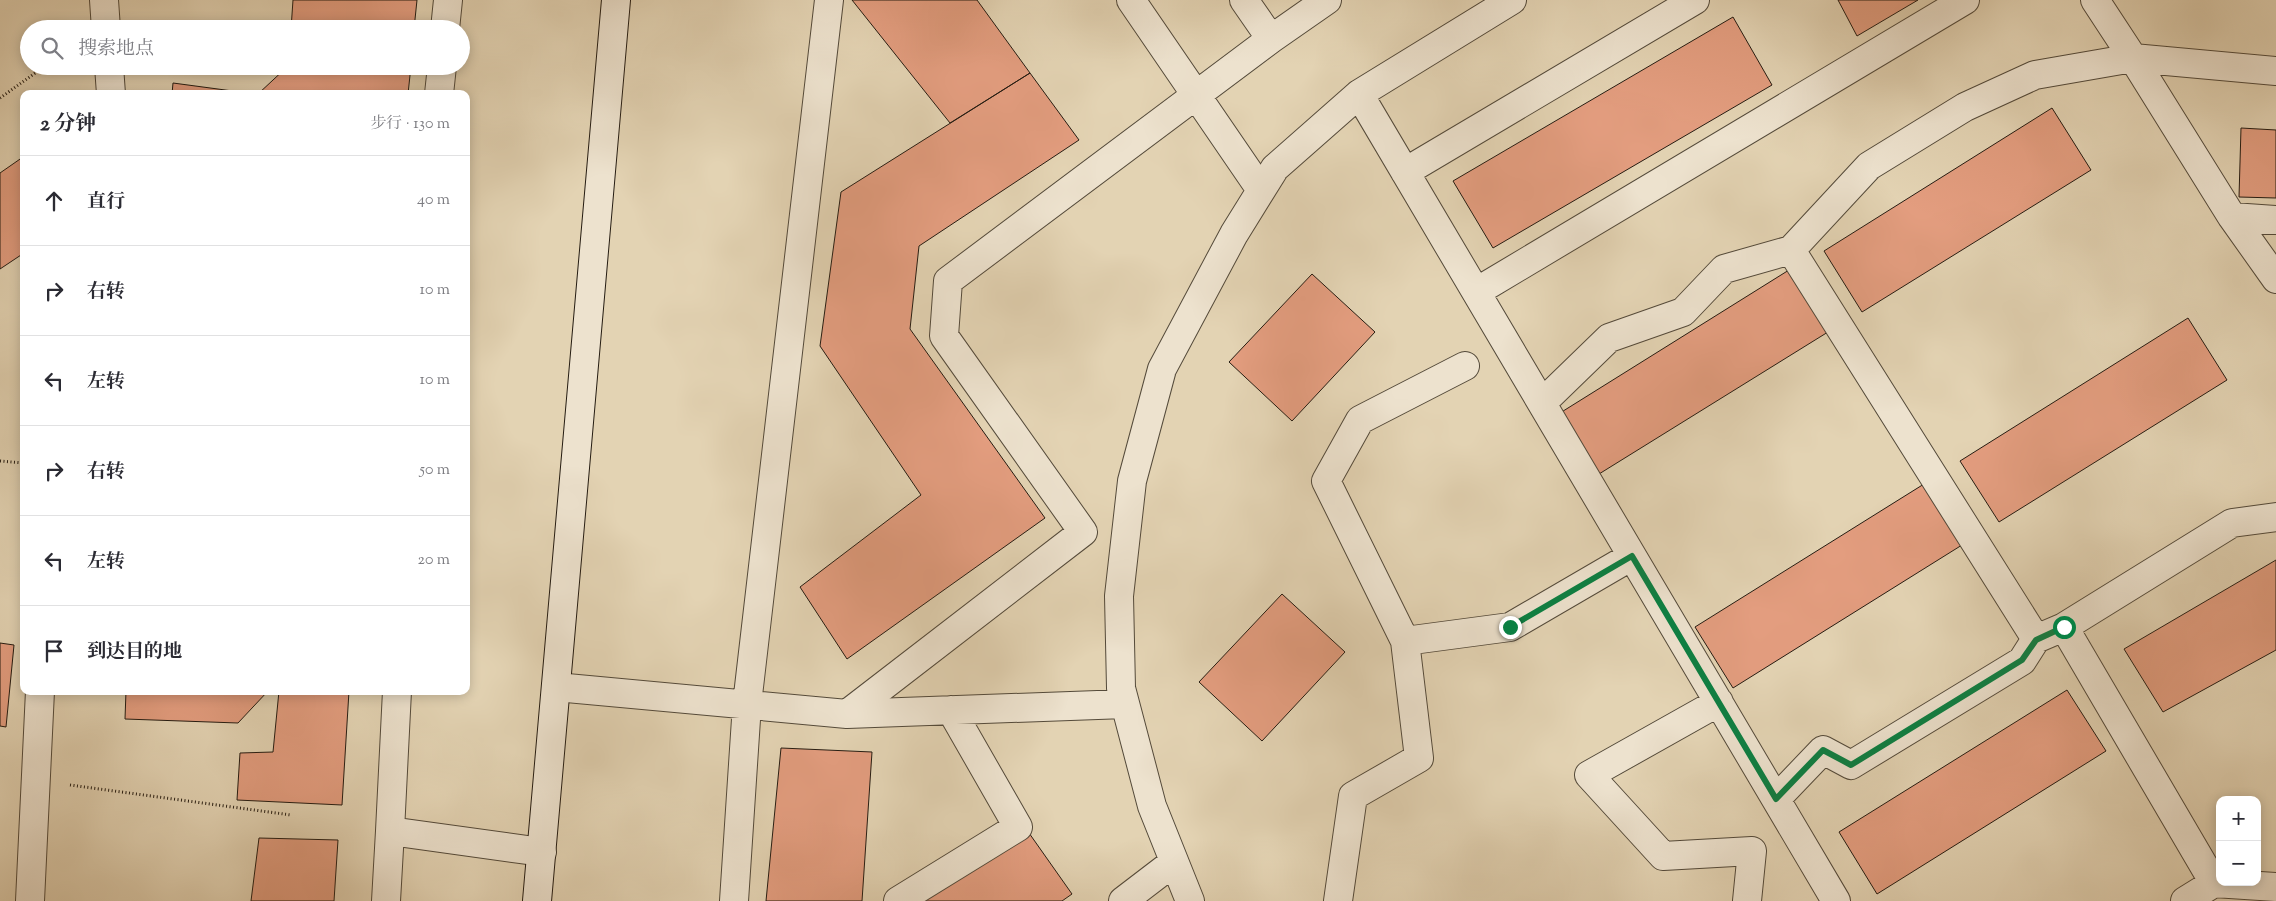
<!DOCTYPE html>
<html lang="zh">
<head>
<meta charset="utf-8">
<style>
	:root { --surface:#fff; --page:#f7f7f7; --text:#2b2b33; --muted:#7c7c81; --line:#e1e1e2 }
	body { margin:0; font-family:"Sorts Mill Goudy","Noto Serif SC",serif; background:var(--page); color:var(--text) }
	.controls { position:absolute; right:15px; bottom:15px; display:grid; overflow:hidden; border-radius:10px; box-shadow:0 2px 12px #0003 }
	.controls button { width:45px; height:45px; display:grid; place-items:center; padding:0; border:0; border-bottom:1px solid var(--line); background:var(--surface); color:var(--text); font:25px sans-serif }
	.stop { position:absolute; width:15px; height:15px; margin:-11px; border:4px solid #0b8043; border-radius:50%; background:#fff }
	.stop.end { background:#0b8043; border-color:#fff; box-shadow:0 1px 5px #0008 }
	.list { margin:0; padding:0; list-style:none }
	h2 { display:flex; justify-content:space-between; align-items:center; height:65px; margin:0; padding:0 20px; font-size:21px }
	h2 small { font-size:16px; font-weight:400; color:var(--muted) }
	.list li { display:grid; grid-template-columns:32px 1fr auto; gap:15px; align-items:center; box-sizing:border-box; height:90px; padding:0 20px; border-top:1px solid var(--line) }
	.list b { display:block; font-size:19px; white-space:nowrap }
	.list em { font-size:16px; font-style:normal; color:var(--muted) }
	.icon { flex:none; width:28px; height:28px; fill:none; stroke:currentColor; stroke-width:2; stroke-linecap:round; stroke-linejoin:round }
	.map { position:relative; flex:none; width:2276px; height:901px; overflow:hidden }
	.search { position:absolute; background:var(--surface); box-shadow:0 2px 12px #0003; left:20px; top:20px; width:450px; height:55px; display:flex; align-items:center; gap:12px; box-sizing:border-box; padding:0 18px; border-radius:28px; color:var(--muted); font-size:19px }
	.panel { position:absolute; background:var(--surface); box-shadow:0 2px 12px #0003; left:20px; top:90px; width:450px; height:605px; border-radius:10px }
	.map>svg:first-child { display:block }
	.building { fill:#e39d7f; stroke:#251c12 }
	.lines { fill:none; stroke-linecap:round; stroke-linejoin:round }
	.street-casing { stroke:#544a3a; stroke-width:30 }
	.secondary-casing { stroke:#251c12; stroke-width:30 }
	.path { stroke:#251c12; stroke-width:3; stroke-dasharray:1 2.5; stroke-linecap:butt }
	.street { stroke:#ede2ce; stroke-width:28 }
	.secondary { stroke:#ede2ce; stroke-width:28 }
	.route { stroke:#0b8043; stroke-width:6 }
</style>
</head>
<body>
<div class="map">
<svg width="2276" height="901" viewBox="0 0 2276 901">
	<rect width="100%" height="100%" fill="#e3d3b3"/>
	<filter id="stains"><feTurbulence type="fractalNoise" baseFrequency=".004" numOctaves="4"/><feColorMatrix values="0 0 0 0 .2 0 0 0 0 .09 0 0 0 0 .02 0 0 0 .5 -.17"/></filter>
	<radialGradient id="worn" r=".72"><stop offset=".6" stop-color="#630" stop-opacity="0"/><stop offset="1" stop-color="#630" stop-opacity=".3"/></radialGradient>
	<!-- building -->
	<path class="building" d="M293,0H417L414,29H291Z
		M852,0H977L1030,73L950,123Z
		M1838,0H1918L1857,36Z
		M1733,17L1772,85L1493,248L1453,181Z
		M288,66H411L408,94H258Z
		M1030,73L1079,140L919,246L910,329L1045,518L847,659L800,587L921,495L820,346L841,192Z
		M173,83L255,94H172Z
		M2052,108L2091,170L1862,312L1824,251Z
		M2241,128L2276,130V198L2239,197Z
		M23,157L24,253L0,269V173Z
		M1789,270L1828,332L1599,474L1560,413Z
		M1312,274L1375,332L1292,421L1229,362Z
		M2188,318L2227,380L1999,522L1960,461Z
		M1924,484L1962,545L1733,688L1695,627Z
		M2276,560V650L2163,712L2124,649Z
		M1282,594L1345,652L1262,741L1199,682Z
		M0,643L14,645L6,727L0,726Z
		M2067,690L2106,751L1877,894L1839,832Z
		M126,691H268L238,723L125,719Z
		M279,691H349L342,805L237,800L240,753L273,752Z
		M781,748L872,752L862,901H766Z
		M1029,833L1072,894L1062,901H920Z
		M259,838L338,840L334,901H251Z"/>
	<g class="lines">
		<defs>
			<path id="street" d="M104,0L106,29
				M1131,0L1261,190
				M1244,0L1271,39L1327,0
				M445,29L448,0
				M2133,58L2232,217L2276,279
				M2133,58L2276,71
				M109,66L111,94
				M439,94L442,66
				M1359,94L1836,901
				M1405,172L1695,0
				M2232,217L2276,220
				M1791,250L1869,166L1965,107L2035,75L2133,58L2095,0
				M1476,292L1965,0
				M1542,403L1609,338L1683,312L1724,269L1791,250L2036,639L2064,627L2214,883L2185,901
				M2064,627L2232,523L2276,517
				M1405,641L1326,481L1360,420L1465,366
				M556,687L847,714L1083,532L944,336L948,281L1271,39
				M1719,702L1589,775L1663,856L1752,851L1747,901
				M847,714L1125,704
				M1776,799L1823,750L1851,765L2022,661L2036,639
				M390,831L397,691
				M2214,883L2276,887
				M30,901L40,691
				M386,901L390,831L542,852
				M734,901L747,704L829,0
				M898,901L1018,827L951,710
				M1123,901L1174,862
				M1190,901L1152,806L1121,688L1119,596L1132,481L1162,369L1234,234L1275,168L1359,94L1512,0
				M1338,901L1353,796L1419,758L1405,641L1510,627L1632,556"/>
			<path id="secondary" d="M537,901L616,0"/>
		</defs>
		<!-- street casing -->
		<use href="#street" class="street-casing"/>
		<!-- secondary casing -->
		<use href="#secondary" class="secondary-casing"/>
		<!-- path -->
		<path class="path" d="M0,98L45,66
			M0,461L24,463
			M70,785L291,815"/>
		<!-- street -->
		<use href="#street" class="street"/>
		<!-- secondary -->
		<use href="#secondary" class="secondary"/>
	</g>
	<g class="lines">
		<!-- route -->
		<path class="route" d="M1510,627L1632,556L1776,799L1823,750L1851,765L2022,660L2036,640L2064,627"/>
	</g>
	<rect width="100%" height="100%" filter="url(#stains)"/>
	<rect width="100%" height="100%" fill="url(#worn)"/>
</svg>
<div class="controls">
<button>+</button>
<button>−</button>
</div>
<div class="stop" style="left:2064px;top:627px"></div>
<div class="stop end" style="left:1510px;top:627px"></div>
<div class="search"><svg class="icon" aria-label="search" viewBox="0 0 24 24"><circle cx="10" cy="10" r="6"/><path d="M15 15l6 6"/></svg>搜索地点</div>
<section class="panel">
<h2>2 分钟<small>步行 · 130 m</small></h2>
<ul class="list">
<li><svg class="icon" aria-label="ahead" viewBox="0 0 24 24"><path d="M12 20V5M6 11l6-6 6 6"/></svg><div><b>直行</b></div><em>40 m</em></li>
<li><svg class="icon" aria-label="right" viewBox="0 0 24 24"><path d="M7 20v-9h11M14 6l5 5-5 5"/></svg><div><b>右转</b></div><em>10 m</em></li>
<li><svg class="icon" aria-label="left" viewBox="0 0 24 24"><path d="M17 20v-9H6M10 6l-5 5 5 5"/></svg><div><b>左转</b></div><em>10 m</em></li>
<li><svg class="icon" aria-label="right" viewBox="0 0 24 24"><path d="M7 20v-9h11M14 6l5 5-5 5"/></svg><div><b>右转</b></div><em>50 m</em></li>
<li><svg class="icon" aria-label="left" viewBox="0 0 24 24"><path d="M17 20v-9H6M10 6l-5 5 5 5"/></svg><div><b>左转</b></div><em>20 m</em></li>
<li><svg class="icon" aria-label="arrive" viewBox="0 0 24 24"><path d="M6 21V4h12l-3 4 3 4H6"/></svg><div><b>到达目的地</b></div></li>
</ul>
</section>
</div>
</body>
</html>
